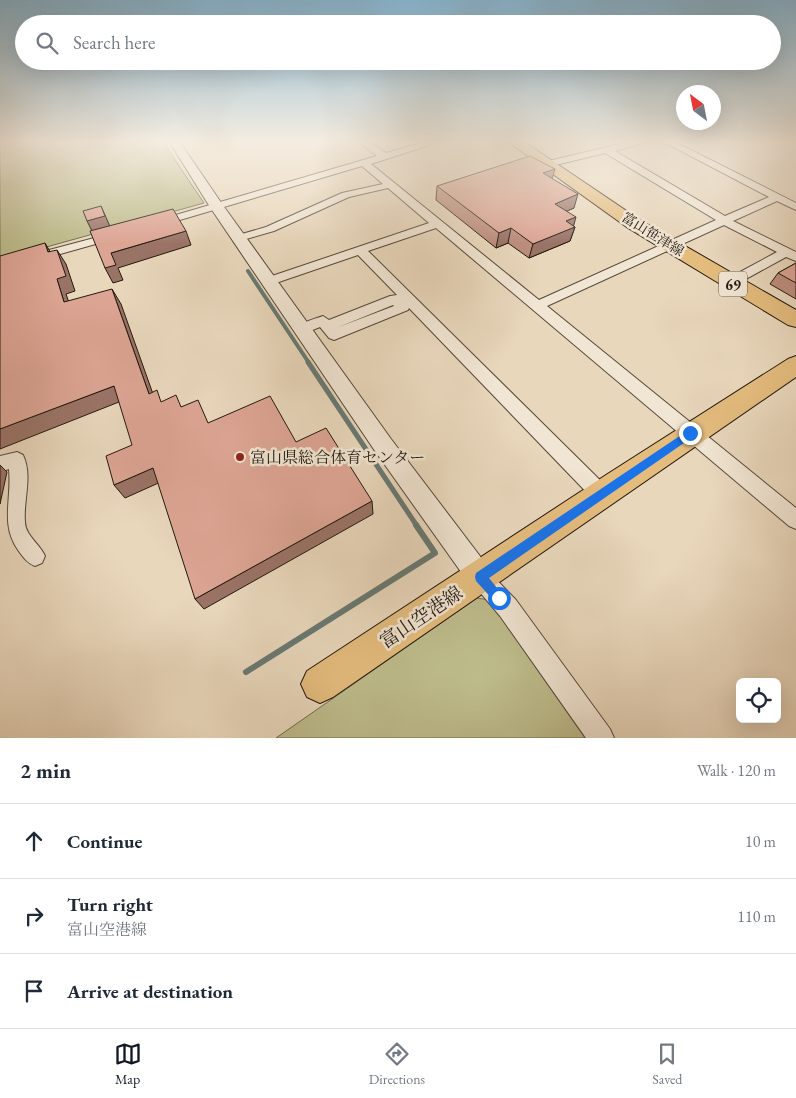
<!DOCTYPE html>
<html lang="en">
<head>
<meta charset="utf-8">
<style>
	:root { --surface:#fff; --page:#f2f2f3; --text:#1f2937; --muted:#747a83; --line:#e0e1e3; --accent:#111827 }
	body { margin:0; font-family:"EB Garamond","Noto Serif JP",serif; background:var(--page); color:var(--text) }
	.controls { position:absolute; right:15px; bottom:15px; display:grid; overflow:hidden; border-radius:8px; box-shadow:0 5px 20px #0002 }
	.controls button { width:45px; height:45px; display:grid; place-items:center; padding:0; border:0; border-bottom:1px solid var(--line); background:var(--surface); color:var(--text); font:25px sans-serif }
	.compass { position:absolute; left:676px; top:85px; width:45px; height:45px; border-radius:50%; background:var(--surface); box-shadow:0 5px 20px #0002; rotate:328deg }
	.stop { position:absolute; width:15px; height:15px; margin:-11px; border:4px solid #1a73e8; border-radius:50%; background:#fff }
	.stop.end { background:#1a73e8; border-color:#fff; box-shadow:0 1px 5px #0008 }
	.list { margin:0; padding:0; list-style:none }
	h2 { display:flex; justify-content:space-between; align-items:center; height:65px; margin:0; padding:0 20px; font-size:21px }
	h2 small { font-size:16px; font-weight:400; color:var(--muted) }
	.list li { display:grid; grid-template-columns:32px 1fr auto; gap:15px; align-items:center; box-sizing:border-box; height:75px; padding:0 20px; border-top:1px solid var(--line) }
	.list b { display:block; font-size:19px; white-space:nowrap }
	.list p { margin:0; font-size:16px; white-space:nowrap; color:var(--muted) }
	.list em { font-size:16px; font-style:normal; color:var(--muted) }
	.icon { flex:none; width:28px; height:28px; fill:none; stroke:currentColor; stroke-width:2; stroke-linecap:round; stroke-linejoin:round }
	.map { position:relative; flex:none; width:796px; height:738px; overflow:hidden }
	.search { position:absolute; background:var(--surface); box-shadow:0 5px 20px #0002; left:15px; right:15px; top:15px; height:55px; display:flex; align-items:center; gap:12px; box-sizing:border-box; padding:0 18px; border-radius:28px; color:var(--muted); font-size:19px }
	.sheet { height:290px; background:var(--surface) }
	nav { display:flex; justify-content:space-around; align-items:center; box-sizing:border-box; height:70px; border-top:1px solid var(--line); background:var(--surface); font-size:14px; color:var(--muted) }
	nav a { display:grid; justify-items:center; gap:2px }
	nav .on { color:var(--accent) }
	.map>svg:first-child { display:block }
	.green { fill:#bebc8c; stroke:#706a4e }
	.lines { fill:none; stroke-linecap:round; stroke-linejoin:round }
	.stream-far2 { stroke:#687972; stroke-width:4 }
	.stream-far1 { stroke:#687972; stroke-width:5 }
	.stream { stroke:#687972; stroke-width:6 }
	.minor-casing { stroke:#54483a; stroke-width:2 }
	.tertiary-casing { stroke:#54483a; stroke-width:2 }
	.primary-casing { stroke:#22190f; stroke-width:2 }
	.minor { fill:#f1e5d3; fill-rule:evenodd }
	.tertiary { fill:#f1e5d3; fill-rule:evenodd }
	.primary { fill:#e4bc7e; fill-rule:evenodd }
	.wall { fill:#bd8d7e; stroke:#22190f }
	.shaded-wall { fill:#9a7367; stroke:#22190f }
	.building { fill:#dca493; stroke:#22190f }
	.route { fill:#1a73e8 }
	.poi-dot { fill:#8f2418; stroke:#f1e5d3; stroke-width:2 }
	.labels { text-anchor:middle; dominant-baseline:central; stroke-width:5; stroke-linejoin:round; paint-order:stroke }
	.far-street-label { font-size:14px; fill:#22190f; stroke:#f1e5d3 }
	.shield { fill:#f1e5d3; stroke:#60564a; stroke-width:1 }
	.shield-label { font-size:15px; font-weight:bold; fill:#22190f }
	.poi-label { font-size:16px; fill:#22190f; stroke:#f1e5d3; text-anchor:start }
	.near-street-label { font-size:19px; fill:#22190f; stroke:#f1e5d3 }
</style>
</head>
<body>
<div class="map">
<svg width="796" height="738" viewBox="0 0 796 738">
	<rect width="100%" height="100%" fill="#e9d7bc"/>
	<filter id="stains"><feTurbulence type="fractalNoise" baseFrequency=".004" numOctaves="4"/><feColorMatrix values="0 0 0 0 .2 0 0 0 0 .09 0 0 0 0 .02 0 0 0 .5 -.17"/></filter>
	<radialGradient id="worn" r=".72"><stop offset=".6" stop-color="#630" stop-opacity="0"/><stop offset="1" stop-color="#630" stop-opacity=".3"/></radialGradient>
	<!-- green -->
	<path class="green" d="M0,141H165L169,151L204,203L0,260Z
		M477,598L489,600L585,738H276Z"/>
	<g class="lines">
		<!-- stream-far2 -->
		<path class="stream-far2" d="M248,271L309,363"/>
		<!-- stream-far1 -->
		<path class="stream-far1" d="M308,362L417,526"/>
		<!-- stream -->
		<path class="stream" d="M246,672L435,553L416,525"/>
		<defs>
			<path id="minor" d="M358,141H368L386,153L429,141H442L371,164L539,300L716,220L605,153L547,167L542,164L544,162L633,141H648L615,151L725,216L769,197L662,141H673L796,203V210L777,201L733,221L796,252V261L786,257L735,285H727L725,282L727,279L777,252L724,225L547,306L796,508V529L789,526L436,228L368,251L607,487L609,493L607,499L600,501L593,499L409,308L408,310L334,340L329,338L320,327L303,334L298,332L296,329C301,322 315,319 323,316L329,320L390,296L397,295L358,255L270,285L266,284L264,281L266,278L429,223L388,188L349,197L274,231L239,241L233,238L235,236L266,227L342,193L383,184L362,166L163,225L159,226L153,223L155,221L377,156ZM393,305L394,306L336,328Z
				M113,233L117,234L119,236L117,238L0,271V263Z
				M17,452L23,455C33,476 23,500 25,522C25,535 40,544 45,556L42,563L35,566C27,563 23,557 18,550C0,524 12,500 9,469L0,472V456Z
				M480,567L487,570L516,600L610,729L614,738H586L500,616L473,584L470,577L473,570Z"/>
			<path id="tertiary" d="M169,141H179L222,204L391,439L489,568L493,577L489,586L480,590L471,586L375,451L210,207Z"/>
			<path id="primary" d="M507,141H523L640,220L796,310V327L788,325L628,228Z
				M796,356V377L333,697L320,703L307,697L301,684L307,671L606,475L788,359Z"/>
		</defs>
		<!-- minor casing -->
		<use href="#minor" class="minor-casing"/>
		<!-- tertiary casing -->
		<use href="#tertiary" class="tertiary-casing"/>
		<!-- primary casing -->
		<use href="#primary" class="primary-casing"/>
		<!-- minor -->
		<use href="#minor" class="minor"/>
		<!-- tertiary -->
		<use href="#tertiary" class="tertiary"/>
		<!-- primary -->
		<use href="#primary" class="primary"/>
	</g>
	<!-- wall -->
	<path class="wall" d="M437,186L574,208L567,211L573,226L575,227L570,241L529,258L508,243L496,248L436,200Z
		M796,263V299L770,284L778,273Z"/>
	<!-- shaded-wall -->
	<path class="shaded-wall" d="M555,169L551,183L543,173Z
		M578,194L574,208L551,218L555,204Z
		M101,206L112,231L94,235L87,221Z
		M576,217L573,228L575,227L570,241L529,258L533,244L566,221Z
		M511,228L508,243L496,248L499,233Z
		M186,231L191,245L118,268L123,280L113,283L105,268L111,253Z
		M45,243L54,258L48,252Z
		M57,250L66,264L75,291L66,294L74,317L64,302L57,279Z
		M112,289L121,304L158,408L149,394Z
		M114,386L124,400L0,449V429Z
		M0,465L7,472L0,504Z
		M153,468L163,481L125,498L114,485Z
		M372,501L373,514L204,609L195,599Z"/>
	<!-- building -->
	<path class="building" d="M530,156L555,169L543,173L578,194L555,204L576,217L566,221L575,227L533,244L511,228L499,233L437,186Z
		M101,206L105,216L87,221L83,211Z
		M173,209L186,231L111,253L116,265L105,268L90,231Z
		M45,243L48,252L57,250L66,276L57,279L64,302L112,289L149,394L157,390L161,402L176,395L181,407L198,400L208,423L270,396L296,442L326,428L372,501L195,599L153,468L114,485L106,456L132,445L114,386L0,429V256Z
		M796,263V283L778,273Z"/>
	<!-- sky -->
	<linearGradient id="sky" x2="0" y2="1"><stop stop-color="#87b6d3"/><stop offset="0.58" stop-color="#f5ede1"/><stop offset="1" stop-color="#f5ede1" stop-opacity="0"/></linearGradient>
	<rect width="796" height="244" fill="url(#sky)"/>
	<!-- route -->
	<path class="route" d="M690,429L695,433L694,436L489,578L505,598L503,602L499,604L495,602L476,581L475,577L476,573Z"/>
	<!-- markers -->
	<circle class="poi-dot" cx="240" cy="457" r="5"/>
	<g class="labels">
		<!-- far-street labels -->
		<g class="far-street-label">
			<text transform="translate(653 234) rotate(32)">富山笹津線</text>
		</g>
		<!-- shield labels -->
		<rect class="shield" x="719" y="271.5" width="28" height="25" rx="4"/>
		<g class="shield-label">
			<text x="733" y="284">69</text>
		</g>
		<!-- poi labels -->
		<g class="poi-label">
			<text x="250" y="457">富山県総合体育センター</text>
		</g>
		<!-- near-street labels -->
		<g class="near-street-label">
			<text transform="translate(421 617) rotate(-34)">富山空港線</text>
		</g>
	</g>
	<rect width="100%" height="100%" filter="url(#stains)"/>
	<rect width="100%" height="100%" fill="url(#worn)"/>
</svg>
<div class="controls">
<button><svg class="icon" aria-label="locate" viewBox="0 0 24 24"><circle cx="12" cy="12" r="6"/><path d="M12 2v4M12 18v4M2 12h4M18 12h4"/></svg></button>
</div>
<svg class="compass" viewBox="-18 -18 36 36"><path d="M0-13l5 13h-10z" fill="#e53935"/><path d="M0 13l5-13h-10z" fill="#747a83"/></svg>
<div class="stop" style="left:499px;top:598px"></div>
<div class="stop end" style="left:690px;top:433px"></div>
<div class="search"><svg class="icon" aria-label="search" viewBox="0 0 24 24"><circle cx="10" cy="10" r="6"/><path d="M15 15l6 6"/></svg>Search here</div>
</div>
<section class="sheet">
<h2>2 min<small>Walk · 120 m</small></h2>
<ul class="list">
<li><svg class="icon" aria-label="ahead" viewBox="0 0 24 24"><path d="M12 20V5M6 11l6-6 6 6"/></svg><div><b>Continue</b></div><em>10 m</em></li>
<li><svg class="icon" aria-label="right" viewBox="0 0 24 24"><path d="M7 20v-9h11M14 6l5 5-5 5"/></svg><div><b>Turn right</b><p>富山空港線</p></div><em>110 m</em></li>
<li><svg class="icon" aria-label="arrive" viewBox="0 0 24 24"><path d="M6 21V4h12l-3 4 3 4H6"/></svg><div><b>Arrive at destination</b></div></li>
</ul>
</section>
<nav>
<a class="on"><svg class="icon" aria-label="map" viewBox="0 0 24 24"><path d="M3 6l6-2 6 2 6-2v14l-6 2-6-2-6 2zM9 4v14M15 6v14"/></svg>Map</a>
<a><svg class="icon" aria-label="directions" viewBox="0 0 24 24"><path d="M12 3l9 9-9 9-9-9zM9 14v-3h6M13 9l2 2-2 2"/></svg>Directions</a>
<a><svg class="icon" aria-label="saved" viewBox="0 0 24 24"><path d="M7 4h10v16l-5-4-5 4z"/></svg>Saved</a>
</nav>
</body>
</html>
